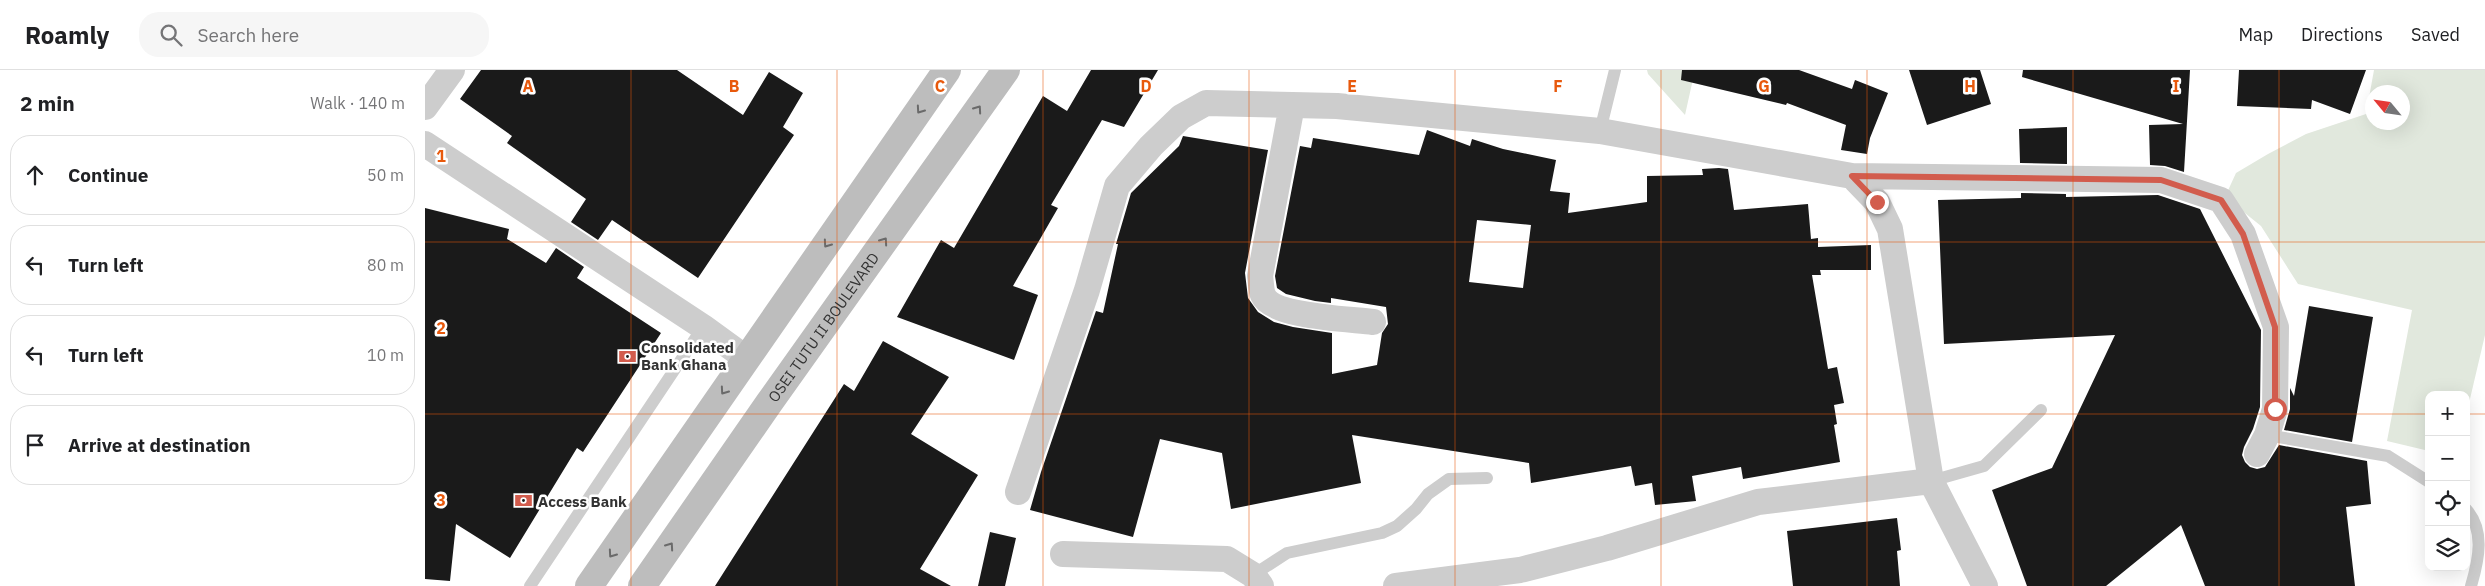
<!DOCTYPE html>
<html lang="en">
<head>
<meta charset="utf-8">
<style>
	:root { --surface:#fff; --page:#f6f6f6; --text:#202124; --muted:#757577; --line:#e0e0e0 }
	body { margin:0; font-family:"IBM Plex Sans",sans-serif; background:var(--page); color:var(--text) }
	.controls { position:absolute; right:15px; bottom:15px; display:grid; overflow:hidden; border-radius:10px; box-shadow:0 5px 20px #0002 }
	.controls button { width:45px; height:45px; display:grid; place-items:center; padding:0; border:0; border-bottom:1px solid var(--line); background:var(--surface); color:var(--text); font:25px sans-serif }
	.compass { position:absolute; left:1940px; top:15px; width:45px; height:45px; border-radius:50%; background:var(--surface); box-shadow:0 5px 20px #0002; rotate:299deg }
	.stop { position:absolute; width:15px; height:15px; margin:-11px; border:4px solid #d25c4d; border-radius:50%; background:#fff }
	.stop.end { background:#d25c4d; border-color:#fff; box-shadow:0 1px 5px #0008 }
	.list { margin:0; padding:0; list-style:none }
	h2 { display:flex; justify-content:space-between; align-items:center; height:65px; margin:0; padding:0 20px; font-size:21px }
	h2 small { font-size:16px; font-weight:400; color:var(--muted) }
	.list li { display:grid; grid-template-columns:32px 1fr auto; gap:15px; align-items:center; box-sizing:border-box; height:80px; margin:0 10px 10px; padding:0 10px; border:1px solid var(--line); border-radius:20px }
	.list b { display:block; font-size:19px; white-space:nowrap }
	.list em { font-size:16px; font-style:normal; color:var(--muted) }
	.icon { flex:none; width:28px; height:28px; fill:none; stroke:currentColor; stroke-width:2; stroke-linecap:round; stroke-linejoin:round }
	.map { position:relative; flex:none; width:2060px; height:516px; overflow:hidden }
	header { display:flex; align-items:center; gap:30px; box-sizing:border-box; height:70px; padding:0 25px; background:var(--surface); border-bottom:1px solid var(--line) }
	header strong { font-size:24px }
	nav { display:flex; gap:28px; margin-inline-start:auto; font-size:18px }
	.search { width:350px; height:45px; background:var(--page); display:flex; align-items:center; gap:12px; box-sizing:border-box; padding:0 18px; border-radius:20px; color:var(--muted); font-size:19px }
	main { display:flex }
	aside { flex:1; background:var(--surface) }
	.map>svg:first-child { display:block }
	.green { fill:#e1e8dd; fill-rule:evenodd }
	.building { fill:#1a1a1a; fill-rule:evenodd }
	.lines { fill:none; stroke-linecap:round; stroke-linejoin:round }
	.service { stroke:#cdcdcd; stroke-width:12 }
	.minor { stroke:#cdcdcd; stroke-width:26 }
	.secondary { stroke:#bdbdbd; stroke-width:28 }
	.oneway { stroke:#6a6a6a }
	.route { stroke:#d25c4d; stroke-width:6 }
	.grid { fill:none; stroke:#e8590c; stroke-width:1; stroke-opacity:0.55 }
	.labels { text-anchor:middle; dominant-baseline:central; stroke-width:5; stroke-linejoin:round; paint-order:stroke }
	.street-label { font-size:15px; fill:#333; stroke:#fff }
	.poi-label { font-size:15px; font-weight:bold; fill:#333; stroke:#fff; text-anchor:start }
	.grid-label { font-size:16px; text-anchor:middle; font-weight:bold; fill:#e8590c; stroke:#fff; stroke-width:5; stroke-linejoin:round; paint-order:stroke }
</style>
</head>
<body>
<header>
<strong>Roamly</strong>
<div class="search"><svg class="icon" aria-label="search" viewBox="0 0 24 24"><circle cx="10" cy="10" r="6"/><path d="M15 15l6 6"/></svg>Search here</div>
<nav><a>Map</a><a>Directions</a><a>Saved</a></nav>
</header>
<main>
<aside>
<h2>2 min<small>Walk · 140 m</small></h2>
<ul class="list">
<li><svg class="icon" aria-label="ahead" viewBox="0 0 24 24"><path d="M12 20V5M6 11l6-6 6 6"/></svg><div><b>Continue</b></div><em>50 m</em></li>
<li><svg class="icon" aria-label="left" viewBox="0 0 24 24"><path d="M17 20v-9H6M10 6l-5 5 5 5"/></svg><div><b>Turn left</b></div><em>80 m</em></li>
<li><svg class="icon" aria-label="left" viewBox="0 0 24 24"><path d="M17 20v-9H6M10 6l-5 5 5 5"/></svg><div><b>Turn left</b></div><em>10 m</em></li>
<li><svg class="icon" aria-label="arrive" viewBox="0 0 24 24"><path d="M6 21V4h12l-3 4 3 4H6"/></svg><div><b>Arrive at destination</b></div></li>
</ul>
</aside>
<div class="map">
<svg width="2060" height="516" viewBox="0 0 2060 516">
	<rect width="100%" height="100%" fill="#fff"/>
	<!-- green -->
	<path class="green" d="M1222,0H1270L1260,45L1223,4Z
		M1949,0H2060V265L2041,346V325H2004V381L1962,371L1987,240L1873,214L1836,156L1800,127L1811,103L1843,84L1881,64L1941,44ZM1948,22H1978V52H1948Z"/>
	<!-- building -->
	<path class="building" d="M56,0H252L318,45L344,2L378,23L358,57L369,65L273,208L187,150L173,170L146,152L161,129L82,73L87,66L35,29Z
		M666,0H733L699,57L677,50L626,135L633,138L588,216L613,225L589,290L472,247L516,170L529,178L618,26L642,41Z
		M1257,0H1374L1427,19L1430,10L1463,23L1445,68L1442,84L1416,80L1421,55L1362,33L1361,35L1256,10Z
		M1484,0H1555L1566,34L1502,55Z
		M1598,0H1765L1759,102L1740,96L1725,95L1724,55L1758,54L1597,7Z
		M1814,0H1941L1925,44L1887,30L1886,39L1812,36Z
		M1642,57V94L1595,93L1594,59Z
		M1002,60L1045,76L1047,69L1078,79L1131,90L1125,121L1145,123L1143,143L1222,132V106L1278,105L1277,99L1294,98L1303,99L1309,140L1383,134L1386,169L1393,168V177L1446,175V200H1395L1396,205H1387L1403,299L1412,297L1419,333L1409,335L1412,354L1409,355L1415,392L1318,409L1316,397L1267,406L1271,431L1230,435L1227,413L1210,416L1206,396L1106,413L1104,393L927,365L936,413L806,439L797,383L735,369L708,467L605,440L616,402L671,241L678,243L693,174H691L706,123L754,76L758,66L843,80L820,203L823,228L833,242L849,252L868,257L907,263V304L952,295L957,263L963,254L961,237L906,228V233L890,231L861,224L852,218L850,206L875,76L886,78L888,68L994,85ZM1052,150L1106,155L1098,218L1044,212Z
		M1596,123L1641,124V127L1733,125L1775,139L1836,260L1835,337L1828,359L1819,377L1817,385L1820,392L1825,397L1832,399L1840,397L1854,375L1942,391L1946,434L1921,437L1930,516H1780L1756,455L1681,516H1602L1567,420L1627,398L1690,265L1519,274L1513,130L1596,128Z
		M0,138L84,159L82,169L121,193L131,178L159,197L152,208L236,263L158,382L152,378L85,488L31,454L25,511L0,509Z
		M1884,236L1948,247L1927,372L1859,360L1865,339V318L1869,326Z
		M458,271L524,307L486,364L553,405L495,499L526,516H290L419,314L429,321Z
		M1472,448L1476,480L1472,481L1475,516H1368L1362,461Z
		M565,462L591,468L580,516H553Z"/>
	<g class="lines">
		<!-- service -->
		<path class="service" d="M1175,61L1190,0
			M1842,365L1963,386L2004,412
			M1506,411L1559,396L1616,340
			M2041,439C2060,460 2054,489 2046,516
			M828,505L862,483L957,463L972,456L991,439L1003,424L1024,409L1062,408
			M105,516L278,257"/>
		<!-- minor -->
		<path class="minor" d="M867,35L835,206C836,212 836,220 838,225C847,247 926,249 948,252
			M0,37L27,0
			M0,74L278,257L322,289
			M1427,106L1736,110L1796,130L1818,164L1851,257L1850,339L1842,365L1832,384
			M593,422L662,220L692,116L726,76L756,47L781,33L912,36L1175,61L1427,106L1452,132L1465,159L1506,411L1560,516
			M638,484L802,489L828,505L836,516
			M971,516L1095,500L1182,478L1333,432L1506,411"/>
		<!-- secondary -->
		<g class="secondary">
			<path d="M164,516L522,0"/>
			<path id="s1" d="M217,516L344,333L581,0"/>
		</g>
	</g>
	<!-- one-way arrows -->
	<defs><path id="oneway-chevron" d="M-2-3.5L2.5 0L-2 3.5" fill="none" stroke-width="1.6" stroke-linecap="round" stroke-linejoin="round" transform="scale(1.25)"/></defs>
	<g class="oneway">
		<use href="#oneway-chevron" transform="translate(553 39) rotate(-55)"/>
		<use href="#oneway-chevron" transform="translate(495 40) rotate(125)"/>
		<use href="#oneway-chevron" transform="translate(459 171) rotate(-55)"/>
		<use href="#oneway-chevron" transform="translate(402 174) rotate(125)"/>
		<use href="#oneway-chevron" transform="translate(299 321) rotate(125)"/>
		<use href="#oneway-chevron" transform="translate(245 476) rotate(-55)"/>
		<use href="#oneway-chevron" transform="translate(187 484) rotate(125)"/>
	</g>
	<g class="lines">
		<!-- route -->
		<path class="route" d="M1452,132L1427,106L1736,110L1796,130L1818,164L1850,257V339"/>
	</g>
	<!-- grid -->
	<path class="grid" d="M206,0V516M412,0V516M618,0V516M824,0V516M1030,0V516M1236,0V516M1442,0V516M1648,0V516M1854,0V516M0,172H2060M0,344H2004M2041,344H2060"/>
	<!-- icons -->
	<defs>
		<symbol id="bank-bare" viewBox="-9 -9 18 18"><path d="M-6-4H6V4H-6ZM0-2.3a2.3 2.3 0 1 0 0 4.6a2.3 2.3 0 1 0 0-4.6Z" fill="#d25c4d" stroke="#fff" stroke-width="2.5" paint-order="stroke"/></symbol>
	</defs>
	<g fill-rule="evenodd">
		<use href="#bank-bare" x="190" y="274" width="25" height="25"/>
		<use href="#bank-bare" x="86" y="418" width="25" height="25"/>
	</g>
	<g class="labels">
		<!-- street labels -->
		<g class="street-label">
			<text stroke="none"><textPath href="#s1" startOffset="316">OSEI TUTU II BOULEVARD</textPath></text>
		</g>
		<!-- poi labels -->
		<g class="poi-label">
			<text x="216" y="277">Consolidated<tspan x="216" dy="17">Bank Ghana</tspan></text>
			<text x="113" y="431">Access Bank</text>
		</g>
	</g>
	<g class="grid-label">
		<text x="103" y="22">A</text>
		<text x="309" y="22">B</text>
		<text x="515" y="22">C</text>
		<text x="721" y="22">D</text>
		<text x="927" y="22">E</text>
		<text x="1133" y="22">F</text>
		<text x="1339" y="22">G</text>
		<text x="1545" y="22">H</text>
		<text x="1751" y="22">I</text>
		<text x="16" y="92">1</text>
		<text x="16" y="264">2</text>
		<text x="16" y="436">3</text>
	</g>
</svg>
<div class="controls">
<button>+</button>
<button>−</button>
<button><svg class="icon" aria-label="locate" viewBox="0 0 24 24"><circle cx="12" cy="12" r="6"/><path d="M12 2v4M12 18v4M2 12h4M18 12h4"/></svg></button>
<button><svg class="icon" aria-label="layers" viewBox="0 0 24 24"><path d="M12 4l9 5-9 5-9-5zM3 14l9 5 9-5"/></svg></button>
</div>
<svg class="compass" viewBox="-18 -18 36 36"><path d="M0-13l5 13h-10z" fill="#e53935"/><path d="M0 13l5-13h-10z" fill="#757577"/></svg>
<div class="stop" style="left:1850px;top:339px"></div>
<div class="stop end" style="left:1452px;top:132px"></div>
</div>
</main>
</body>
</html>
